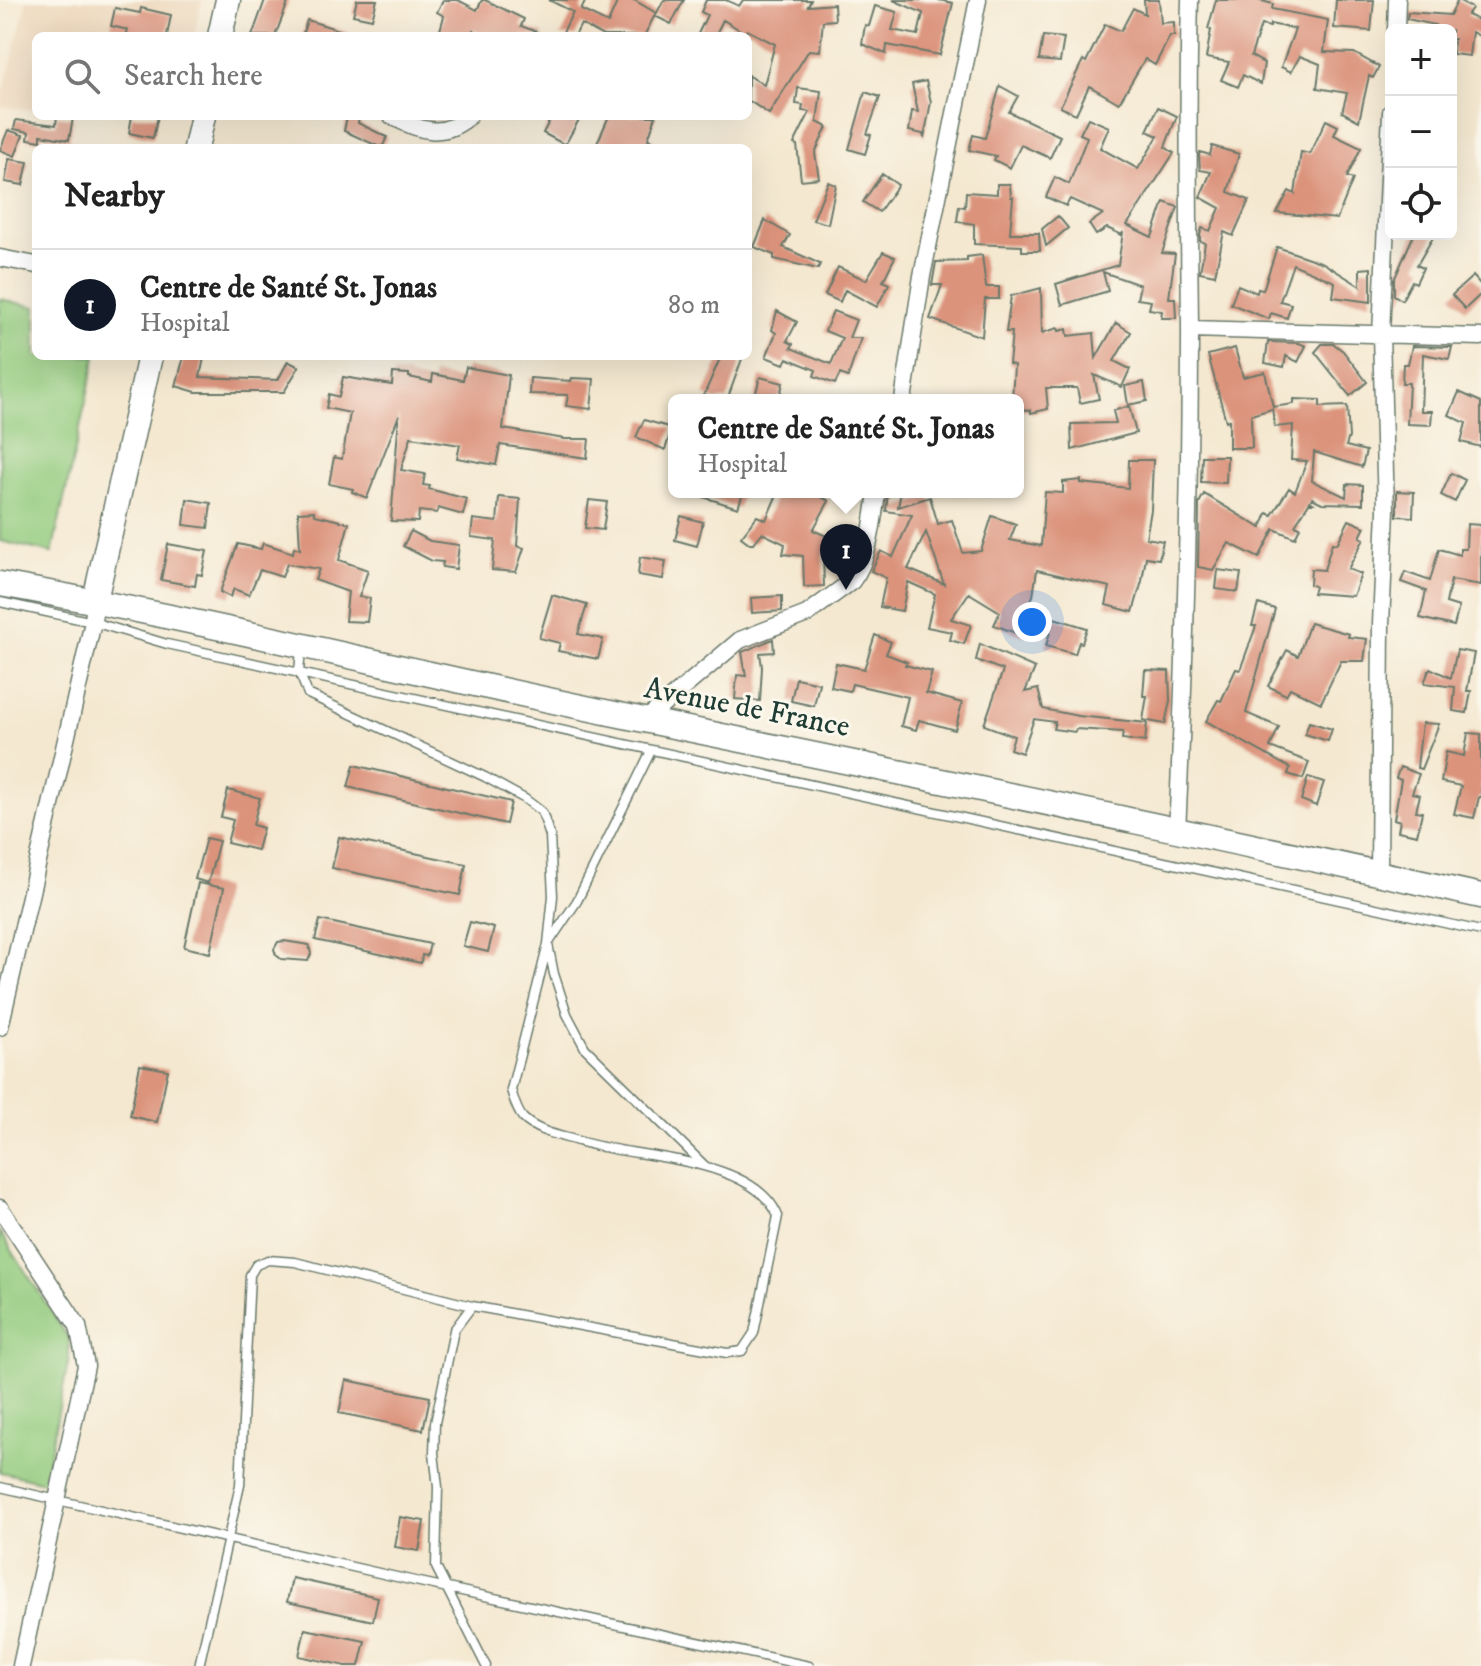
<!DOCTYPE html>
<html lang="en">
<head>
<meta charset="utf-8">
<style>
	:root { --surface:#fff; --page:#f2f2f2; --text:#222; --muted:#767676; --line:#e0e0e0; --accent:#111827 }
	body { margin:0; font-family:"IM FELL DW Pica",serif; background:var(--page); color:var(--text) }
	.controls { position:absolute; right:24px; top:24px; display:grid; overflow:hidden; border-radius:12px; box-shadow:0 8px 32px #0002 }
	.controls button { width:72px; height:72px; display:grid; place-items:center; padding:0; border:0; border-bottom:2px solid var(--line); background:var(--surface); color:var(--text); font:40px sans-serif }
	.you { position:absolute; left:1032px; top:622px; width:28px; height:28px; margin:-20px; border:6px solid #fff; border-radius:50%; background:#1a73e8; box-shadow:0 0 0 12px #1a73e833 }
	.badge { display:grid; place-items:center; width:52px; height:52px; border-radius:50%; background:var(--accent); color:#fff; font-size:26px; font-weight:700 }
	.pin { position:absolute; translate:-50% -66px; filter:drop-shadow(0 2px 4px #0008) }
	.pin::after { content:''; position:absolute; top:42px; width:28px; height:24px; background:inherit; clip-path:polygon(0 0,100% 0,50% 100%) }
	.popup { position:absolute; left:668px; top:394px; width:356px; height:104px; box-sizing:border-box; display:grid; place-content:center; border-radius:12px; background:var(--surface); filter:drop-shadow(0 2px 6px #0005); font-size:26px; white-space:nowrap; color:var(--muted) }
	.popup b { font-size:30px; color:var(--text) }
	.popup::after { content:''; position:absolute; left:50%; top:100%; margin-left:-16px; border:16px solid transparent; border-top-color:var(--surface) }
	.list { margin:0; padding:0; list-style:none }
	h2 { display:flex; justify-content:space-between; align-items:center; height:104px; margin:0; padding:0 32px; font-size:34px }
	h2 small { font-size:26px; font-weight:400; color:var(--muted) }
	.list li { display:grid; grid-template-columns:52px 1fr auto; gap:24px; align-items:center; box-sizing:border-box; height:112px; padding:0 32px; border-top:2px solid var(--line) }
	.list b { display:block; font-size:30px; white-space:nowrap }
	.list p { margin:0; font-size:26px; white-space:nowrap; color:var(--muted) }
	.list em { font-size:26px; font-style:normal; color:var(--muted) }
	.icon { flex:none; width:44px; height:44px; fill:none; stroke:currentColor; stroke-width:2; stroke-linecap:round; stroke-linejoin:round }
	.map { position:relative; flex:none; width:1481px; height:1666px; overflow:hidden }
	.search { position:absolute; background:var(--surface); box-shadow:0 8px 32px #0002; left:32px; top:32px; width:720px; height:88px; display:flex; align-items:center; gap:20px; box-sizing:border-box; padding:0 28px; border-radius:12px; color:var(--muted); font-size:30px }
	.panel { position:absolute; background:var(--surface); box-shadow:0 8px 32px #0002; left:32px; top:144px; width:720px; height:216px; border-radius:12px }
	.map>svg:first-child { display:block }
	.built { fill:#edd7bb }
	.green { fill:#92ca7d; stroke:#588458; stroke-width:2 }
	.building { fill:#db937b; fill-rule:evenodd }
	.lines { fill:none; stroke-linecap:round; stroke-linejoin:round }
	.lane-casing { stroke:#6a796b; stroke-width:11 }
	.street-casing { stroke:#6a796b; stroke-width:19 }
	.secondary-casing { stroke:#6a796b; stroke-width:27 }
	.lane { stroke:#fff; stroke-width:8 }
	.street { stroke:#fff; stroke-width:16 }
	.secondary { stroke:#fff; stroke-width:24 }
	.labels { text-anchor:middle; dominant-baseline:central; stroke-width:6; stroke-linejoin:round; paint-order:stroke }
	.street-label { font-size:30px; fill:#1f3d34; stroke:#fbf7ec }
</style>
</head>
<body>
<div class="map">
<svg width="1481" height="1666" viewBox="0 0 1481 1666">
	<rect width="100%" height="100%" fill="#fbf7ec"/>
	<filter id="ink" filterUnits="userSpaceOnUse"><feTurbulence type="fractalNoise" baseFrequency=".0125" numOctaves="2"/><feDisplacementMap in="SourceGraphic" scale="16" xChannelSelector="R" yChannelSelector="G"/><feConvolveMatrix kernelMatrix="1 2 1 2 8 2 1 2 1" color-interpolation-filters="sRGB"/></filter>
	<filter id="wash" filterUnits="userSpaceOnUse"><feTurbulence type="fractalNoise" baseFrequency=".006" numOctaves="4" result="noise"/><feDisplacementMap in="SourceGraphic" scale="32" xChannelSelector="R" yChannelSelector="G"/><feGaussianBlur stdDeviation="1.8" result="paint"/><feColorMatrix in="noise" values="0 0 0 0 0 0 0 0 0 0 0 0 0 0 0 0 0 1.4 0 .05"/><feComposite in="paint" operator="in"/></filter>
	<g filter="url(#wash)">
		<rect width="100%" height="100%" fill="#f4e8d0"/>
		<!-- built -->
		<path class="built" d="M27,0H202L194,36H36V110L0,106Z"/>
		<!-- green -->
		<path class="green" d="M0,299L36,307V356H96L52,553L0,541Z
			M0,1232L69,1339V1359L44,1482L0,1472Z"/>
		<g id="blocks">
			<!-- building -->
			<path class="building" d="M265,0H289L275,36H252Z
				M357,0H377L372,19L353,15Z
				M443,0H458L477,10L482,0H485L524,19L521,26L543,34L542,36H486L473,30L472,35L452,32L451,36L439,34L444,16L437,12Z
				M549,0H586L581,10L608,23L618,0H634L656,13L644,36H603L581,24L575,36H561L573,12Z
				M664,0H684L671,24L655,16Z
				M706,0H726L739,6L743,0H811L808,6L834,4L835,20L823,21L820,51L809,50L769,114L748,100V75L764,85L775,44L747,30L745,33L723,20L715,36H697L707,15L701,12Z
				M893,0H939L953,3L940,55L887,45L886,54L862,44L865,25L869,26L875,6L897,12L892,30L918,35L923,13Z
				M1144,0H1159L1161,23L1174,22V36H1170L1155,65L1145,59L1119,103L1089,86L1076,114L1060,107L1083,60L1086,62L1105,24L1121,31L1133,8L1145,14Z
				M1216,0H1258L1273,4L1272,9L1328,20L1324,52L1354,53L1379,67L1373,78L1369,76L1359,121L1342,112L1347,93L1317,88L1320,64L1300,56L1291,72L1281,67L1295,29L1270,24V27L1261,25L1251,56L1264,63L1261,84L1243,75L1238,87L1221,80L1229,62L1206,58L1211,30L1208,29Z
				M1336,0H1374L1371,31L1334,28Z
				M1458,0L1472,8L1467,15L1481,21V37L1472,32L1469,56L1453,54L1454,39H1451V30H1435V25L1407,19L1408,12L1450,15Z
				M115,8L140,13L141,8L171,15L167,36H126L128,30L111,26Z
				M307,20L349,33V36H302Z
				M1043,36L1064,38L1060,62L1039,60Z
				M926,81L931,102L924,138L923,134L909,131L912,111L918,112L912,84Z
				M1000,86L1018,96L1009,112L1060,136L1050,158L1021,145L1010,168L994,160L996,156L969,150L973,135L985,138Z
				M798,88L821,91L817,122L827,127L815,153L819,178L801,180L797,145L794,144L810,112L802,111L803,105L796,104Z
				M865,92L880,97L867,134L871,135L865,154L849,149Z
				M1158,107L1177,116L1165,147L1174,153L1127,225L1152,237L1164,202L1178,207L1162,253L1175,254L1169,298H1175L1176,318H1161L1162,311L1149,309L1151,301L1137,299L1140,285L1103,272L1108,291L1062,305L1056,284L1118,265L1123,232L1122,235L1107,228L1096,235L1089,224L1103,214L1070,199L1066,206L1046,197L1055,177L1069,184L1087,137L1080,134L1088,118L1109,127L1100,148L1138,169L1158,136L1147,131Z
				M57,116L73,118L69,140L41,135V141L28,139L29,132L14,129L16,120L56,125Z
				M132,116H158L153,138L129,133Z
				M347,116H359L358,123L387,137L382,148L344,131Z
				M552,116H581L565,145L543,133Z
				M609,116H656L648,139L666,148H595Z
				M1326,120L1338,126L1334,135L1361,148L1347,177L1353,179L1337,219L1277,213L1289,191L1295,194L1301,152L1310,154Z
				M8,130L23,135L15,156L0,150Z
				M1212,146L1239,154L1228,192L1249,200L1233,236L1224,232L1215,275L1200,272L1205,243L1200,241V235L1202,228L1210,231L1220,208L1200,197L1211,172L1200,170L1199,155L1200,152L1210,155Z
				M9,159L28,162L23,185L5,182Z
				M882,174L898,185L879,212L863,202Z
				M828,182L836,185L828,224L813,220Z
				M997,184H1010L1011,197H1013L1010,233H1039L1040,251H1022V246L974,244V224L957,221L959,206L965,207L966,192L997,194Z
				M1058,216L1068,228L1046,246L1042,229Z
				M765,220L790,235L783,247L820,264L818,269L774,259V255L754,247Z
				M1414,234H1435L1417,265L1423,268L1416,283L1412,281L1402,300L1394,295V280Z
				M1277,247L1323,263L1360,286V269L1371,268V302L1333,297L1335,282L1293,264L1280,301L1291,304L1287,318L1271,313L1269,319L1231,304L1238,285L1257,293L1258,289L1263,290Z
				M883,252L895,257L883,281L889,284L877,307L845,290L840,302L825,295L838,267L866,280Z
				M982,255L986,287H999V299H985L982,337L930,319L942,285H932L936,262L967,261V257Z
				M1473,276L1481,285V294L1465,309L1452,295Z
				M1041,288L1042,333L1058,328L1059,331L1067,329L1068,336L1094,333L1096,358L1116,323L1131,332L1114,361L1130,369L1122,387L1094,375L1099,399L1080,403L1077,388H1046L1048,409L1031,413V410L1018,409V400H1012L1014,365L1009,364L1012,332H1006L1011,296Z
				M777,311L797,322L787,341L793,344L791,348L831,364L842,338L825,331L833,311L856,320L849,338H861L848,377L840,374L835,384L814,376L816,370L787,358L784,364L766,357L776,333L772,330Z
				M1268,342L1299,343L1306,346L1298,362L1286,356L1284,367L1265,363Z
				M1322,344H1334L1343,351L1367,382L1350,396L1315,352Z
				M1412,346L1452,347L1449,359L1423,354L1421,411H1432L1431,425L1407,424L1409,383H1402L1403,364H1408Z
				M1235,348L1243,377L1265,372L1273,407L1294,404V399L1320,400V407L1347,406L1349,437L1346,446L1366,451L1362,467L1314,452L1312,481L1346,497L1347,484L1363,485V504L1322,503L1312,498L1310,501L1313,503H1309L1295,525L1300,527L1295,538L1274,529L1259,558L1229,543L1213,570L1198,567L1199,503L1204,494L1261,528L1267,513L1272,515L1289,488L1295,492L1307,461L1291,460L1293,425L1275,427L1272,409L1251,415L1252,448H1229V420L1226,421L1208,355Z
				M184,356L204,358L200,377L278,380L288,361L299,367L284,392H196L176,386Z
				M721,356H743L727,400H715L704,395Z
				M466,367L509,375L503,429L565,439H589L587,458L500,445L496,465L457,458L460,445L411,437L401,470L425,474L423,485L430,486L429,489L467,499L463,515L438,508L437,513L419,511L418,522L391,521L399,415L367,498L352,492L353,489L329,484L334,457L342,459L350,413L326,408L329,394L339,397L343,377L392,385L393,373L409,374V377L432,382L433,374L463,380Z
				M760,377L783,383L779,400H754Z
				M530,378L571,381L572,378L594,379L591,409L566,406L568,395L529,394Z
				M1144,382L1147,401L1128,405L1125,386Z
				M1459,392L1481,402V447L1461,442L1466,423L1449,415Z
				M1129,406L1136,433L1072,450L1071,424L1116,423L1113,411Z
				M644,420L672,428L665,450L636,437Z
				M1202,456H1227L1226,483L1201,482Z
				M1129,460H1153L1151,510L1146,538L1163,541L1159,559L1146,557L1142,581L1133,612L1106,605L1110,587L1037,570L1033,596L1023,615L1029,617L1024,636L994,625L1000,612L969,593L951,619L971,625L964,644L950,640L952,632L927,627L935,594L908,582L902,611L880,607L886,578L871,571L881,551L893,557L912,515L886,511L888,492H901L898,507L930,497L938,524L952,520L963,553L981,551L992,516L1016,524L1010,540L1041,546L1045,492L1063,493V482L1081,480V483L1128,488ZM926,532L944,584L908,569Z
				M1451,473L1465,480L1455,502L1441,495Z
				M1397,491L1414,492L1413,517L1397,516Z
				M698,492H727L742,496L738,508L697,495Z
				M778,492H812L829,501L813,530L844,544L837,559L823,553L824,586L804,587L803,556L783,554L785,544L762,533L754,543H749L741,537L757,516L766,520Z
				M499,497L520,499L517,546L524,548L516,572L492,570L495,540L471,537L473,519L497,522Z
				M187,499L211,503L208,528L184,525Z
				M589,500L607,502L603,530L585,528Z
				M314,511L315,515L349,523L339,560L368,570L359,597L370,598L367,622L345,621L348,592L315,580L319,569L287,564L282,577L260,570L249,595L234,589L230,597L220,592L238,544L261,549L263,543L293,553L294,547L300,549L298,512Z
				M681,516L703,522L697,546L675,540Z
				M1349,520L1365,527L1360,537L1364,539L1348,569L1361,574L1353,596L1313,593L1315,587L1310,584L1311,569L1324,570L1332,543L1337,544Z
				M1467,524L1481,525V585L1451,580L1446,603L1459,607L1454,626L1420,618L1426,591L1401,582L1405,572L1430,581L1439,549L1460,555V549H1466Z
				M411,531L430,541L459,545L456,569L442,567L443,562L432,561L403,546Z
				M168,544L207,551L202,575L197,574L195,586L161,580Z
				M640,557L666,561L663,579L638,575Z
				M1218,570L1241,573L1238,592L1216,589Z
				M552,595L587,605L578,634L603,639L598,659L558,651L560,643L539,638Z
				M782,596V611L752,613L751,598Z
				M1258,604L1275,609L1246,713L1279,727L1270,747L1309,762L1303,779L1288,774L1290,768L1206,721L1218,700L1221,701L1236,669L1240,670L1256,626H1252Z
				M1054,618L1087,628L1082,643L1079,642L1075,654L1046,646Z
				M1310,623L1349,634L1348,637L1367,639L1364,661H1341L1321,703L1290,688L1286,695L1268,686L1287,650L1298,656Z
				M875,635L891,642L886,654L907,662L905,665L932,672L926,693L962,703L955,730L919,720L916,730L901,726L908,697L852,684L850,691L831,687L836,663L864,669Z
				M773,639L774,652L760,653L762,667L760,701L735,699L737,675L746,676L742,652Z
				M980,644L1035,668L1025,692L1038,689L1043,709L1078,716L1147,723L1145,742L1122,739L1123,732L1076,729L1075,732L1053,729L1055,722L1034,719L1022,753L1010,749L1014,736L984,725L1003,670L976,660Z
				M1457,650L1474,653L1467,691H1471L1467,713L1453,711L1455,687L1424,683L1430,668L1451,678Z
				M1145,670L1169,671L1170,701L1165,724L1143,720L1147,696H1143Z
				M796,678L819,683L814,706L791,701Z
				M1309,722L1332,729L1328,741L1305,734Z
				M1422,723L1439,724L1421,769L1417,768Z
				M1468,733L1481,734V797H1479L1474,818L1454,814L1461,786L1441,782L1446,752L1464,756Z
				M354,765L511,802L506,824L348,787Z
				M1400,767L1419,774L1412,793L1420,795L1416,811L1422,812L1417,835L1398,831L1400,821L1394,819L1401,780L1396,778Z
				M1308,777L1324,782L1316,806L1301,800Z
				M228,790L260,798L253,825L263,828L257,850L227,843L233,820L221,817Z
				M339,837L466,864L460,895L332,868Z
				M206,838L219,841L208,883L195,879Z
				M198,883L224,888L210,953L184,947Z
				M320,920L430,944L427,956L422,955L421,963L315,940Z
				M470,922L494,928L488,952L463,946Z
				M284,941L309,945L311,954L308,961L281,959L276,955L274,949L278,942Z
				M140,1065L168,1070L157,1122L130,1116Z
				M346,1380L430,1397L423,1430L339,1413Z
				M400,1517L424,1521L419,1551L395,1547Z
				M292,1578L378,1597L373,1621L287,1602Z
				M305,1629L365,1641L359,1666H346L299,1656Z"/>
		</g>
	</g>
	<g filter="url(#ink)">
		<use href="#blocks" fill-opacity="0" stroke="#6a796b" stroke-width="2"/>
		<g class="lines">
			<defs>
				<path id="lane" d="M0,602L93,622L167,644L1481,931
					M651,751L577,901L548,944L554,974L567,1014L585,1048L705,1166
					M472,1306L454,1330L435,1423L434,1453L438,1487L436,1567L486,1666
					M0,1487L401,1578L809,1666
					M199,1666L240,1485L250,1275L256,1265L268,1260L295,1262L472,1306L727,1353L742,1351L754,1333L778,1216C756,1162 653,1158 603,1147C591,1145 579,1141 567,1138C552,1134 534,1129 523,1118C516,1110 514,1099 511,1090L548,944L553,896L550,836L542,812L525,799L485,777L308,694L299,672L301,650"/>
				<path id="street" d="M1396,30L1397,0
					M392,116C418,131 445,139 469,116
					M0,258L36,265
					M1190,329L1481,337
					M903,400L922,276L978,0
					M645,720L740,640L807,614L852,581C870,558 873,520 877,492
					M1177,832C1185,664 1190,496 1190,328C1189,219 1187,109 1190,0
					M1379,873L1381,624L1386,510L1381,334L1391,112
					M0,1027L93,622L95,600
					M0,1208L78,1326L86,1366L21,1666"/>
				<path id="secondary" d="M220,36L228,0
					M196,148L203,116
					M0,584C205,620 406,671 610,713C901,773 1191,831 1481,896
					M95,600L150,356"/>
			</defs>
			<!-- lane casing -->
			<use href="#lane" class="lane-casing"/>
			<!-- street casing -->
			<use href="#street" class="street-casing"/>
			<!-- secondary casing -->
			<use href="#secondary" class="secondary-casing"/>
			<!-- lane -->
			<use href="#lane" class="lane"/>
			<!-- street -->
			<use href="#street" class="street"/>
			<!-- secondary -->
			<use href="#secondary" class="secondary"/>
		</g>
	</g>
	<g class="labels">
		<!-- street labels -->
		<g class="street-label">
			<text transform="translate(747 708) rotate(11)">Avenue de France</text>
		</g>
	</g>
</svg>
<div class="controls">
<button>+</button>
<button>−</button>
<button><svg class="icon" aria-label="locate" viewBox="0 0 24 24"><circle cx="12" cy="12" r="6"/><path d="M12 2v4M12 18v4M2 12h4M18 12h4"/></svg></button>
</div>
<div class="you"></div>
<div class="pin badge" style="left:846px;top:590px">1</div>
<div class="popup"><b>Centre de Santé St. Jonas</b>Hospital</div>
<div class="search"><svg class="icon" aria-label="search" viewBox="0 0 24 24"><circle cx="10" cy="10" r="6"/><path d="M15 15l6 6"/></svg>Search here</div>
<section class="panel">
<h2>Nearby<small></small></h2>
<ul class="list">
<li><span class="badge">1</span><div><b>Centre de Santé St. Jonas</b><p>Hospital</p></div><em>80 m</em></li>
</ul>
</section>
</div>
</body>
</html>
